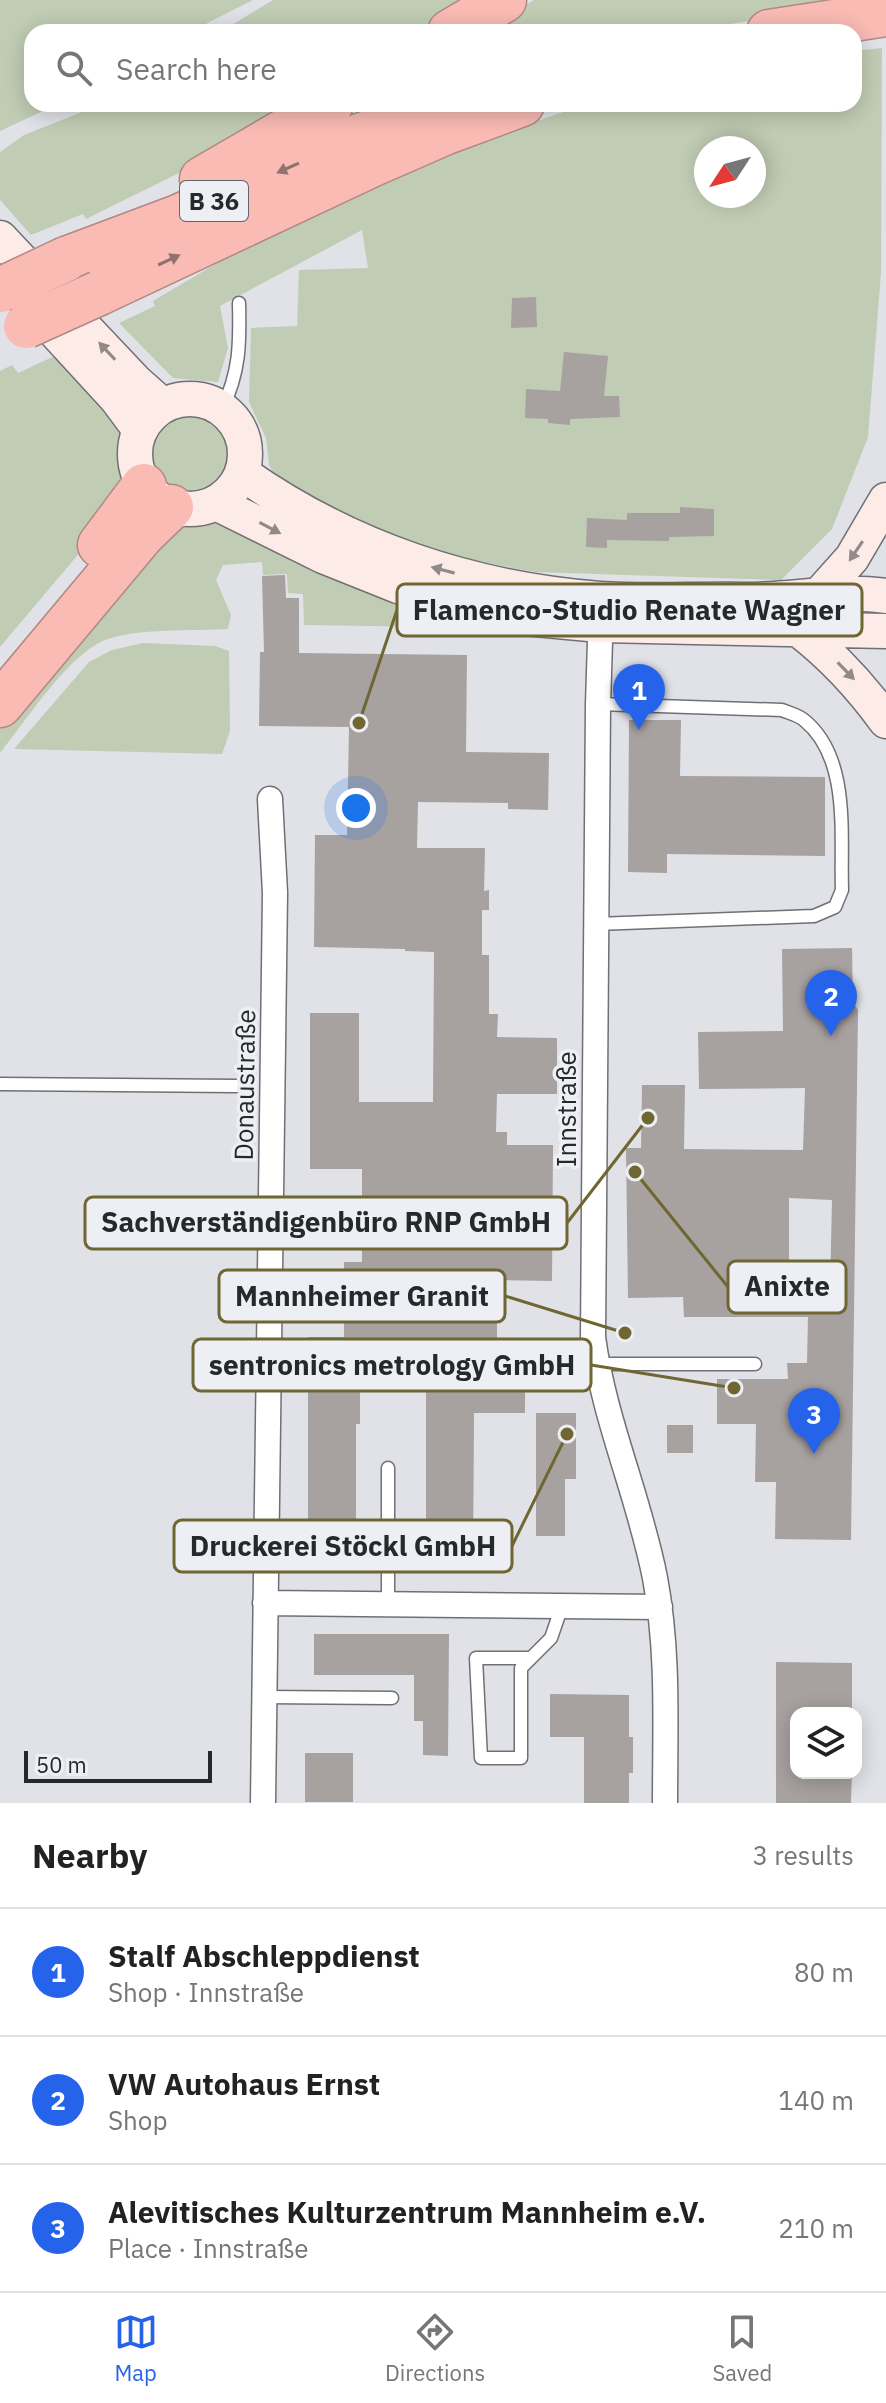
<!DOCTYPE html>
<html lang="en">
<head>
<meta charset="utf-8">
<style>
	:root { --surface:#fff; --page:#f6f6f6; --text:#222; --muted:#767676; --line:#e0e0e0; --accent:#2563eb }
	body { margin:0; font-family:"IBM Plex Sans",sans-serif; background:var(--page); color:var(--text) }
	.controls { position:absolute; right:24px; bottom:24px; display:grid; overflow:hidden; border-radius:16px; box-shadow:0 4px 20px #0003 }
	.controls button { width:72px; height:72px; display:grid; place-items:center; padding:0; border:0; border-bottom:2px solid var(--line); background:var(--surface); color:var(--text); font:40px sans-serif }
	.compass { position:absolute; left:694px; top:136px; width:72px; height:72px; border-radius:50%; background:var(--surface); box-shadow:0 4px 20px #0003; rotate:234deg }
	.scale { position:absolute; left:24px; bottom:20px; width:188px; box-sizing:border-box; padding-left:8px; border:4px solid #27282a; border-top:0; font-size:22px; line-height:28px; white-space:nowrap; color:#27282a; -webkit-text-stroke:6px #edeff4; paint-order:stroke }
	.you { position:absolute; left:356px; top:808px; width:28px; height:28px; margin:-20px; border:6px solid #fff; border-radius:50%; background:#1a73e8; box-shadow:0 0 0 12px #1a73e833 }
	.badge { display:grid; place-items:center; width:52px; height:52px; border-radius:50%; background:var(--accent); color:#fff; font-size:26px; font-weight:700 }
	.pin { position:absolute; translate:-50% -66px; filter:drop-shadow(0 2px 4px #0008) }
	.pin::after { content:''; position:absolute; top:42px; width:28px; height:24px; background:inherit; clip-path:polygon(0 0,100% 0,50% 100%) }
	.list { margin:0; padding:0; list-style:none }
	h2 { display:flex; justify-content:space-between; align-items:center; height:104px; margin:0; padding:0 32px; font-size:34px }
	h2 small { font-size:26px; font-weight:400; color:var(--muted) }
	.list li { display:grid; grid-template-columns:52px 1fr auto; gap:24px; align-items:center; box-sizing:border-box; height:128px; padding:0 32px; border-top:2px solid var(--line) }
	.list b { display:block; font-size:30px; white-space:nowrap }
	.list p { margin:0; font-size:26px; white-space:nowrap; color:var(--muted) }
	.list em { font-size:26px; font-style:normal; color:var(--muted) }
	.icon { flex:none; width:44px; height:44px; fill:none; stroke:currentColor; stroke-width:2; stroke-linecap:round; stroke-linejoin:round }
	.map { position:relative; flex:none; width:886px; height:1803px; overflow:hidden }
	.search { position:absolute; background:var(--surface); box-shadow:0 4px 20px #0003; left:24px; right:24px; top:24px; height:88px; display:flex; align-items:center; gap:20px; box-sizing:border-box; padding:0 28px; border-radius:24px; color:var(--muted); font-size:30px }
	.sheet { height:488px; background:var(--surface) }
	nav { display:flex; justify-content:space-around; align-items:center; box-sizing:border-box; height:112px; border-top:2px solid var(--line); background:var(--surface); font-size:22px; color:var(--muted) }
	nav a { display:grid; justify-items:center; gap:4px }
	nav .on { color:var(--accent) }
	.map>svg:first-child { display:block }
	.green { fill:#c1ccb4; fill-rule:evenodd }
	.building { fill:#a7a1a0; fill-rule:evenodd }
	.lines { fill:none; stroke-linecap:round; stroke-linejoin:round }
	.lane-casing { stroke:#6f7075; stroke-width:15 }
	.street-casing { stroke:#6f7075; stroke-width:27 }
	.secondary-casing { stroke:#6f7075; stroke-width:37 }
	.highway-casing { stroke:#b08884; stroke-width:47 }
	.lane { stroke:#fff; stroke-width:12 }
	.street { stroke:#fff; stroke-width:24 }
	.secondary { stroke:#fdebe8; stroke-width:34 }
	.highway { stroke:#f9bbb4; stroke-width:44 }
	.highway-bridge-casing { stroke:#b08884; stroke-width:47; stroke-linecap:butt }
	.highway-bridge { stroke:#f9bbb4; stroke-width:44 }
	.oneway { fill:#90726f }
	.oneway2 { fill:#928a89 }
	.labels { text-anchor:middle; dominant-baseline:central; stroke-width:7; stroke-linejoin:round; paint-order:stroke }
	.shield { fill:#edeff4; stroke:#626467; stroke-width:2 }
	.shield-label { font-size:24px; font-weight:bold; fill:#27282a }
	.street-label { font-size:26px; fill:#27282a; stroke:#edeff4 }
	.leader { fill:none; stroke:#6f6632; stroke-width:3 }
	.callout-dot { fill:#6f6632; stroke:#edeff4; stroke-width:3 }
	.callout { fill:#edeff4; stroke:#6f6632; stroke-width:3 }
	.callout-label { font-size:28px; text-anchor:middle; font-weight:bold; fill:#27282a }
</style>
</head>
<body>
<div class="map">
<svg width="886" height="1803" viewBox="0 0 886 1803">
	<rect width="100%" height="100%" fill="#e0e2e7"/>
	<!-- green -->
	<path class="green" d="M0,0H253L190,32H32V104H58L0,131Z
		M273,0H478L423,32H220Z
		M534,0H842L822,9L682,32H480Z
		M882,48L881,273L868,437L832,529L781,580L535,572L445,555L363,527L282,481L274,474L269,465L266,438L249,402L251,328L297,326L299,270L368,268L362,230L220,306L228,348L218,382L173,378L119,323L155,306L153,301L256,240L457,148L587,104H854V51ZM706,148H754V196H706Z
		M102,104H299L191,167L86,219L83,214L31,235L0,200V152L24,135Z
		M61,353L123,428L125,487L98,531L0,647V371L12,365L18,373Z
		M152 455a38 38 0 1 1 76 0a38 38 0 1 1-76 0Z
		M203,520H228L500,628L304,625L303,594L288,593L287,574L263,575L262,562L223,565L216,580L231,615L228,629C195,631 135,628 105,640C68,655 26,721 0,753V714L171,522Z
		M143,643L215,646L229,651L230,731L222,754L14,749L89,662L112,650Z"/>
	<!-- building -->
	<path class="building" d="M536,297L537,327L511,328L512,298Z
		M564,352L608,356L604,396H619L620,417L570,419V425L548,423V419L525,418L526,389L560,391Z
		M680,507L714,509V536L669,537V541L607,540V548L586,547L587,518L627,520V513H680Z
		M285,575L286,598H299V653L467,655L466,752L549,753L548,810L508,809V803L418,802L417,848H485L484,891L489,890V910H482V955H489V1014H498L497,1037L557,1038V1094H497L496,1132H507V1145H553L552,1281L497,1280V1338H525V1413H474L473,1570H426V1380H360V1424H356V1570H308V1337H344V1262H362V1169H310V1013H359V1102H433L434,952L405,951V949L314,947L315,835H347L349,727L259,726L260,652H264L262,576Z
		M629,720H681L680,776L825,777V856L667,854V873L628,872Z
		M852,948L853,1002L858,1010L851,1540L775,1539L776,1482H755L756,1424H717V1379H788L787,1363H807L808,1317H684L683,1297L628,1298L626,1148H641L642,1085H685L684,1149L803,1150L805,1088L699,1089L698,1032L783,1031L782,949ZM789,1198L832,1200L830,1290L789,1288Z
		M536,1413H576V1479H565V1536H536Z
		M667,1425H693V1453H667Z
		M314,1634H449L448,1756L423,1755V1721H414V1675H314Z
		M776,1662L852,1663V1713H796V1773H852L851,1803H776Z
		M550,1694L629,1695V1737H633V1773H629V1803H584V1737H550Z
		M305,1753H353V1802H305Z"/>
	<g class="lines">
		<defs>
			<path id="lane" d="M222,409C240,372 240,343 239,303
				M596,924L814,916L835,907L842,890C840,836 851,758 804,720C798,715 789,713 782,710L598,704
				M0,1084L237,1086
				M597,1364H755
				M388,1468V1604
				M528,1658H476L481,1758H521V1668L551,1638L562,1606
				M264,1697L392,1698"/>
			<path id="street" d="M601,610L598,704L593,1337C604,1420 639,1496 655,1578C669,1652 665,1728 665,1803
				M265,1603L660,1607
				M263,1803L275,893L270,799"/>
			<path id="secondary" d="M0,238L135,381L163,406
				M27,301L117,399L140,430
				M135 454a55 55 0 1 1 110 0a55 55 0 1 1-110 0Z
				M242,473C348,548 471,589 600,599C648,602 698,599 746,600C793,600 840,589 886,596
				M216,503L323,556L398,586L453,604L514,617L600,625L886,631
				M818,596L852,558L886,500
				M798,629C833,656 860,685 886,721"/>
			<path id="highway" d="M450,32L504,0
				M769,32L886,14
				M202,179L331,104
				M66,259L178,217L359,136L420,116
				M99,293L373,164L444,133L522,104
				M100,545L144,486
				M0,705L143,534L171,507"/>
		</defs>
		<!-- lane casing -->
		<use href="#lane" class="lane-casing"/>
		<!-- street casing -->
		<use href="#street" class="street-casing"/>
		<!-- secondary casing -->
		<use href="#secondary" class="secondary-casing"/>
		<!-- highway casing -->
		<use href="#highway" class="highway-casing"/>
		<!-- lane -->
		<use href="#lane" class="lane"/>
		<!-- street -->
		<use href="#street" class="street"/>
		<!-- secondary -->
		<use href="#secondary" class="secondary"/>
		<!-- highway -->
		<use href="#highway" class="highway"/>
		<defs>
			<path id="highway-bridge" d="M0,290L66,259
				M26,326L99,293"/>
		</defs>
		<!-- highway-bridge casing -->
		<use href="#highway-bridge" class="highway-bridge-casing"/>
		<!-- highway-bridge -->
		<use href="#highway-bridge" class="highway-bridge"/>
	</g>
	<!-- one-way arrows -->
	<defs><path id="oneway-solid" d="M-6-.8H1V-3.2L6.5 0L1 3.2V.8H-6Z" transform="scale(2)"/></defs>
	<g class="oneway">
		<use href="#oneway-solid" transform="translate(288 168) rotate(156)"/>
		<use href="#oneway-solid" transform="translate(169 260) rotate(-25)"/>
	</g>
	<g class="oneway2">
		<use href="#oneway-solid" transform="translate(107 351) rotate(-133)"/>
		<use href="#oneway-solid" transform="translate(270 528) rotate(28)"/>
		<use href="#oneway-solid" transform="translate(856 551) rotate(124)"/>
		<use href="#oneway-solid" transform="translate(443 570) rotate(-165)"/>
		<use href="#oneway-solid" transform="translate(846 671) rotate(46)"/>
	</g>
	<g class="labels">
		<!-- shield labels -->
		<rect class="shield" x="180" y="181" width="68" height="40" rx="6"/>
		<g class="shield-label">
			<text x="214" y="201">B 36</text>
		</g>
		<!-- street labels -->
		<g class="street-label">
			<text transform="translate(244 1085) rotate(-89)">Donaustraße</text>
			<text transform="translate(566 1109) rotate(-90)">Innstraße</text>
		</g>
	</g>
	<!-- callouts -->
	<path class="leader" d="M359 723L397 610M648 1118L567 1223M635 1172L728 1287M625 1333L505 1296M734 1388L591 1365M567 1434L512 1546"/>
	<g class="callout-dot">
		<circle cx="359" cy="723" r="8"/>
		<circle cx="648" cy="1118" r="8"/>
		<circle cx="635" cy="1172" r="8"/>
		<circle cx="625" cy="1333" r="8"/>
		<circle cx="734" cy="1388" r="8"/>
		<circle cx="567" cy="1434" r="8"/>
	</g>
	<g class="callout">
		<rect x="397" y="584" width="465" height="52" rx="8"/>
		<rect x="85" y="1197" width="482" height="52" rx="8"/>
		<rect x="728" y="1261" width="118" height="52" rx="8"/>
		<rect x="219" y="1270" width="286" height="52" rx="8"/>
		<rect x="193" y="1339" width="398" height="52" rx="8"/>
		<rect x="174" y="1520" width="338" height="52" rx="8"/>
	</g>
	<g class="callout-label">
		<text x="629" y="620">Flamenco-Studio Renate Wagner</text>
		<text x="326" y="1232">Sachverständigenbüro RNP GmbH</text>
		<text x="787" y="1296">Anixte</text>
		<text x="362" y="1306">Mannheimer Granit</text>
		<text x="392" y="1375">sentronics metrology GmbH</text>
		<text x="343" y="1556">Druckerei Stöckl GmbH</text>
	</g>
</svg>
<div class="controls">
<button><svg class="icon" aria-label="layers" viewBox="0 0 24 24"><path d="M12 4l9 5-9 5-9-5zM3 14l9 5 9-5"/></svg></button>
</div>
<svg class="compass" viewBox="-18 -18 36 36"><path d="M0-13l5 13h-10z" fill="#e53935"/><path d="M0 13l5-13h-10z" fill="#767676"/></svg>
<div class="scale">50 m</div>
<div class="you"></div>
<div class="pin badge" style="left:639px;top:730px">1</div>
<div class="pin badge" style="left:831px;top:1036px">2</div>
<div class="pin badge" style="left:814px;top:1454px">3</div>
<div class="search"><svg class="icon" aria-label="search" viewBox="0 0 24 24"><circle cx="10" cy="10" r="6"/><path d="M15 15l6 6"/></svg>Search here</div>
</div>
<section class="sheet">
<h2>Nearby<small>3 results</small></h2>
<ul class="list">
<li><span class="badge">1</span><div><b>Stalf Abschleppdienst</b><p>Shop · Innstraße</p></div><em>80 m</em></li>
<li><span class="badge">2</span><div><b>VW Autohaus Ernst</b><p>Shop</p></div><em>140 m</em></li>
<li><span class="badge">3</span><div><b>Alevitisches Kulturzentrum Mannheim e.V.</b><p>Place · Innstraße</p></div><em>210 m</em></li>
</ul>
</section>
<nav>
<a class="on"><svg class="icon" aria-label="map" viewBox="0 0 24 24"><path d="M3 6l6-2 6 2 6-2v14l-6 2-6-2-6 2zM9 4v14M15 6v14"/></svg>Map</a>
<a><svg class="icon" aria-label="directions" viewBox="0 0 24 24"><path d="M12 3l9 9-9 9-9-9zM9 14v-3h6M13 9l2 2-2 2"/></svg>Directions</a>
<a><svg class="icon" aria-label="saved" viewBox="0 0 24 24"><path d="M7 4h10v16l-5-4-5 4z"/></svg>Saved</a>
</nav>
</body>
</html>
